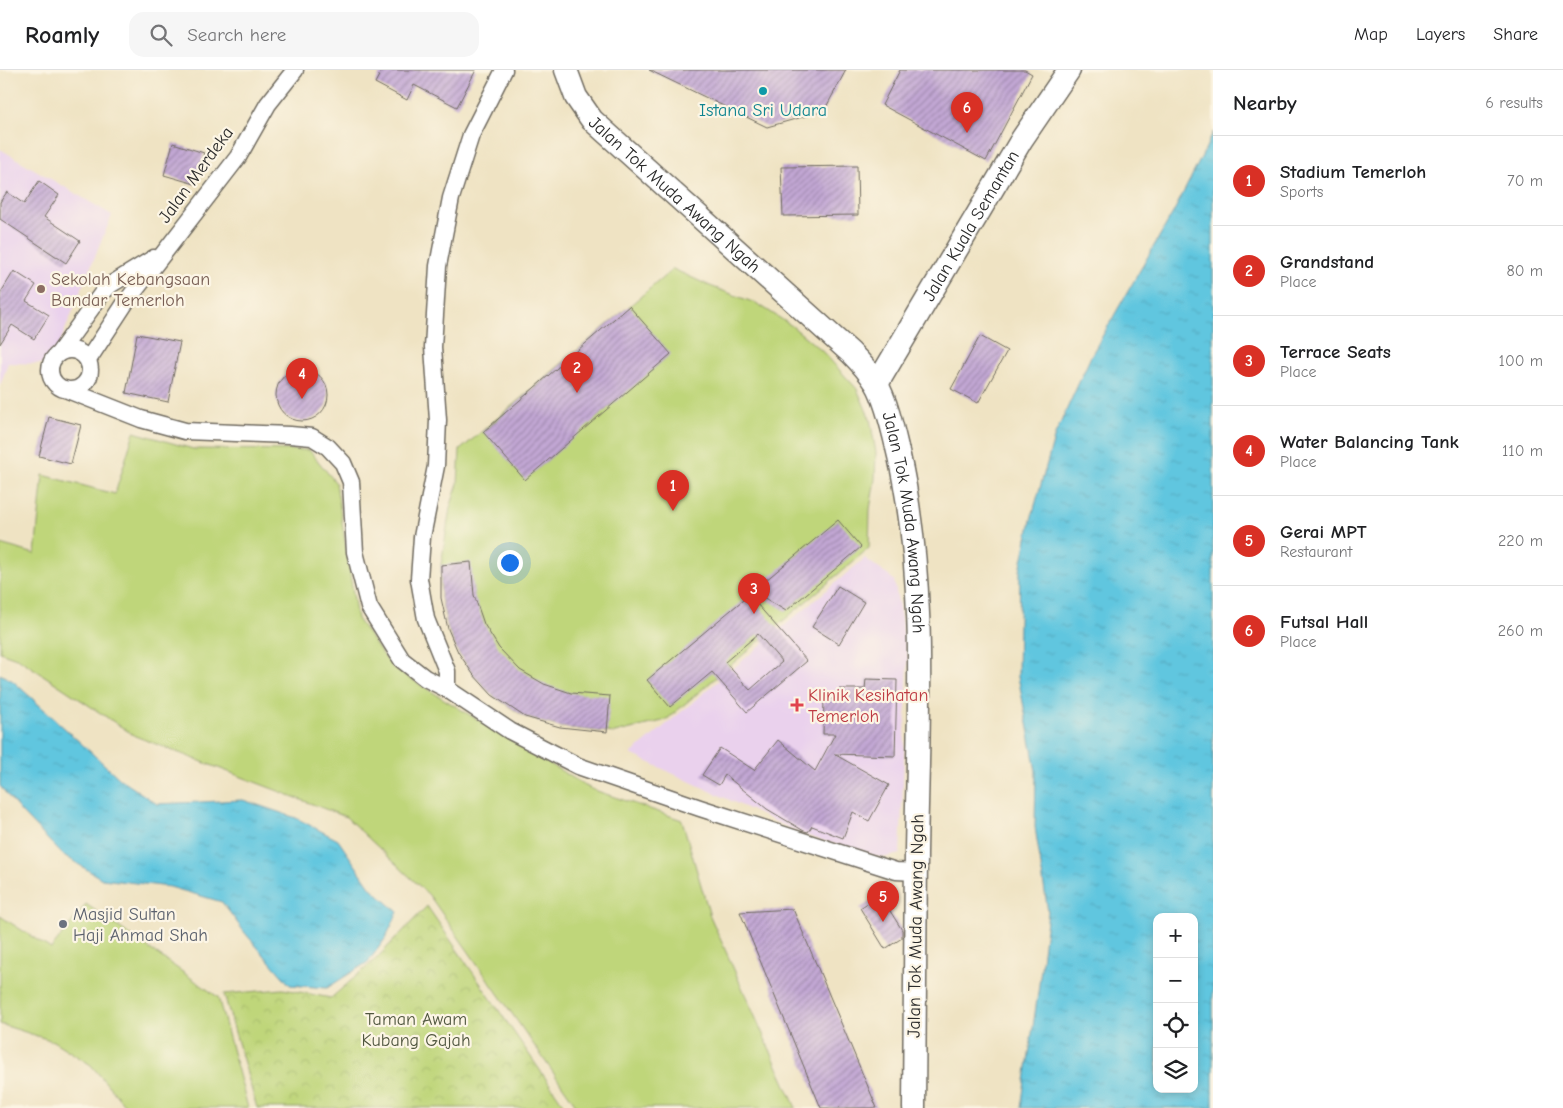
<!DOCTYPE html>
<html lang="en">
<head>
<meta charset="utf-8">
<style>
	:root { --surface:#fff; --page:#f6f6f6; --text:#202124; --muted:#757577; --line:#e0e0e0; --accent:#d93025 }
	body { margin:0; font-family:"Comic Neue",sans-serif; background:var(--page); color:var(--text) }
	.controls { position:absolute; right:15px; bottom:15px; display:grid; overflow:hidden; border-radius:10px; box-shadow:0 2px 8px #0003 }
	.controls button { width:45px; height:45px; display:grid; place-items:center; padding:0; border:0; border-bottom:1px solid var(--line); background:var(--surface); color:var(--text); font:25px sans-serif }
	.you { position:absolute; left:509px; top:492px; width:18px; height:18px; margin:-12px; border:4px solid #fff; border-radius:50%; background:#1a73e8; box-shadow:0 0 0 8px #1a73e833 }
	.badge { display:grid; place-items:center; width:32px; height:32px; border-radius:50%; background:var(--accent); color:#fff; font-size:16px; font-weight:700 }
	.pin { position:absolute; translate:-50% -41px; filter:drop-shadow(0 1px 2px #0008) }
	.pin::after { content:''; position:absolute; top:26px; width:18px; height:15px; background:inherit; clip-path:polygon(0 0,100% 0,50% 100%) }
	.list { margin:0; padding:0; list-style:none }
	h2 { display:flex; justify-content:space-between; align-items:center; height:65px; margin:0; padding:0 20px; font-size:21px }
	h2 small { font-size:16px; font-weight:400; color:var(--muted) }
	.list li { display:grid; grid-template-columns:32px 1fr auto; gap:15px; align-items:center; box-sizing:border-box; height:90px; padding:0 20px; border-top:1px solid var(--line) }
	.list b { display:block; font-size:19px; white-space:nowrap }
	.list p { margin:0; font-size:16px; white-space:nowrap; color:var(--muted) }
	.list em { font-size:16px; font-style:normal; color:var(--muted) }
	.icon { flex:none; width:28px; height:28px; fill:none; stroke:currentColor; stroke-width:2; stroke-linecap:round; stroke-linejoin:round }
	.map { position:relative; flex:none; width:1213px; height:1038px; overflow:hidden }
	header { display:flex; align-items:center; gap:30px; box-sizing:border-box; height:70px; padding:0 25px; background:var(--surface); border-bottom:1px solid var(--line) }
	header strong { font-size:24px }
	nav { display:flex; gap:28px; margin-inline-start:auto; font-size:18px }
	.search { width:350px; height:45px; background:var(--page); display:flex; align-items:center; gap:12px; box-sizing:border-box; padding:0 18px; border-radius:15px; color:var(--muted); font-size:19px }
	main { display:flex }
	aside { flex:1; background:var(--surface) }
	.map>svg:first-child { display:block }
	.built { fill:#ead1ed }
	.green { fill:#bfd67a; stroke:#758052 }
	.park { fill:url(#park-crowns); stroke:#758052 }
	.water { fill:url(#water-ripples); stroke:#467885; fill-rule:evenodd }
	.building { fill:url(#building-hatch); fill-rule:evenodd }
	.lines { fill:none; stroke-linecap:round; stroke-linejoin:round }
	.street-casing { stroke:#706b60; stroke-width:19 }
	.secondary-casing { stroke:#706b60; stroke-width:25 }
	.street { stroke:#fff; stroke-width:16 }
	.secondary { stroke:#fff; stroke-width:22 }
	.culture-dot { fill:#0f9aa8; stroke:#fcf5e5; stroke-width:2 }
	.education-dot { fill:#8d6e63; stroke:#fcf5e5; stroke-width:2 }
	.health-dot { fill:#e0444e; stroke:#fcf5e5; stroke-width:2 }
	.worship-dot { fill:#6b7280; stroke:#fcf5e5; stroke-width:2 }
	.labels { text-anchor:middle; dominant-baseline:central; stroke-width:4.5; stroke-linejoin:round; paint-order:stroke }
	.culture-label { font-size:18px; fill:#0d838f; stroke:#fcf5e5 }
	.street-label { font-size:18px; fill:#2b2b2b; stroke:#fcf5e5 }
	.education-label { font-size:18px; fill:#785e54; stroke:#fcf5e5; text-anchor:start }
	.health-label { font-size:18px; fill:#be3a42; stroke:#fcf5e5; text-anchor:start }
	.worship-label { font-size:18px; fill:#5b616d; stroke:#fcf5e5; text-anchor:start }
	.park-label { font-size:18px; fill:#50563f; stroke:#fcf5e5 }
</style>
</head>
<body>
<header>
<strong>Roamly</strong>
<div class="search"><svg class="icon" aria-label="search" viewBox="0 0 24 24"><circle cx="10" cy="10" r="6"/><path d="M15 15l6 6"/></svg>Search here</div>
<nav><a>Map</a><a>Layers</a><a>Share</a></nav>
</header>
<main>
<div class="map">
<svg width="1213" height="1038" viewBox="0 0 1213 1038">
	<defs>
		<pattern id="park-crowns" width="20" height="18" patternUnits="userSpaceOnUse" patternTransform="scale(1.25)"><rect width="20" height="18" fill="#bfd67a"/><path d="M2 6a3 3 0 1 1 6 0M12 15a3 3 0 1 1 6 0" fill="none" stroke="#a4b86a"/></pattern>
		<pattern id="water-ripples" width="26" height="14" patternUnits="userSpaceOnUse" patternTransform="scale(1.25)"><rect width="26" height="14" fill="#61c6df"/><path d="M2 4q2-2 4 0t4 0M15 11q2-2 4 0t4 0" fill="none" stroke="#54aac0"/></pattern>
		<pattern id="building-hatch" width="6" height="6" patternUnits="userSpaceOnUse" patternTransform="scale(1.25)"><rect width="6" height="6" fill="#c2a7d4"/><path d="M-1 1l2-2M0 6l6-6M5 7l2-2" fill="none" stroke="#9e88ac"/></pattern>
	</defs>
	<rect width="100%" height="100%" fill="#fcf5e5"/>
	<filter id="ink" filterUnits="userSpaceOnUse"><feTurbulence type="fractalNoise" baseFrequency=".02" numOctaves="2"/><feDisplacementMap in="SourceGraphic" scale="10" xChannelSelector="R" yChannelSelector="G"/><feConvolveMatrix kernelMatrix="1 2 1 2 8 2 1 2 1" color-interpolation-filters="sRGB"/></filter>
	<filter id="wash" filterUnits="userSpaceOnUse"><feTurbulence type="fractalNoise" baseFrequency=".0096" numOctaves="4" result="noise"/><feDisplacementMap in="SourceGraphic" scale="20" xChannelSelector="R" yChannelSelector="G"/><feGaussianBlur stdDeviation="1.12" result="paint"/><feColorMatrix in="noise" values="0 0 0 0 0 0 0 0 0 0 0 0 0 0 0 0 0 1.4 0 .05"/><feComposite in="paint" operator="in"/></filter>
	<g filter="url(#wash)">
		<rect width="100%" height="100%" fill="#efe3c3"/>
		<!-- built -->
		<path class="built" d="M0,79L112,145L51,294L8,293L0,316Z
			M865,488L894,510L908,587L900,784L882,788L804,765L631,684Z"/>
		<!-- green -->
		<path class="green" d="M673,199L710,216L758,234L792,256L822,281L857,319L870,349L876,383L875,409L870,439L869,478L666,650L615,663L560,657L525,647L492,625L473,604L458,582L448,559L441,528V495L450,438L458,414L460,380Z
			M134,362L193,379L309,380L336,413L357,549L393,598L591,719L682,750L710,846L796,1038H578L429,825L346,747L135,666L19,589L0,582V474L35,484L43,405L115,424Z
			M86,834L218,927L248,1038H127L91,995L53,971L0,954V846L51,879Z"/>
		<!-- park -->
		<path class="park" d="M427,836L566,1038H257L224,924L283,919L331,928L376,889Z"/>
		<!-- water -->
		<path class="water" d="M1213,62V1038H1021L1038,923L1048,842L1035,757L1036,701L1018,606L1020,500L1032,446L1055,365L1092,284L1174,141L1205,80ZM1157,847H1194V1019H1157Z
			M0,604L13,611L120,709L157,734L243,730L296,748L338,770L371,818L398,842L385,869L368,892L327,918L290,915L245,863L222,832L170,817L102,809L62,784L22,743L0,716Z"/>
		<g id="blocks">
			<!-- building -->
			<path class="building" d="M382,0H476L457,37L414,15L407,30L375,13Z
				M649,0H846L824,41L767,57Z
				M900,0H1025L1032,4L986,91L882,35Z
				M173,73L204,83L195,114L164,105Z
				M857,96L858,145L783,146L781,97Z
				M39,111L59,125L44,147L80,171L66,193L0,149V132L7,122L24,134Z
				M14,201L36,215L26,231L49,245L34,269L12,255L0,274V224Z
				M629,236L671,284L525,410L483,362Z
				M137,264L180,272L168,332L126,323Z
				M980,266L1007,281L978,333L951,319Z
				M276 325a26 26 0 1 1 52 0a26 26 0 1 1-52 0Z
				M49,347L81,355L71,394L39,386Z
				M838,450L861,477L819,513L786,541L753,521Z
				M471,492L474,525L484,554L499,578L520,600L544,614L571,623L610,626L607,662L560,657L525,647L492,625L473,604L458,582L448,559L441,528V495Z
				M838,516L864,532L839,574L812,557Z
				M749,525L807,591L747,642L712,602L670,637L647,610ZM758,564L782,592L750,620L725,592Z
				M866,609L897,610L895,686L834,684L889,715L869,751L853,742L843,768L812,756L808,762L804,761L767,739L725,705L719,715L702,705L720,678L754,700L778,670L815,701L835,664H823L824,629H839V619H865Z
				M880,825L902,860V868L885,879L860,838Z
				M793,839L877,1038H821L740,842Z"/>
		</g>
	</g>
	<g filter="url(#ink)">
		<use href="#blocks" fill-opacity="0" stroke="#706b60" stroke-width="1"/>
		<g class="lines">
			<defs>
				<path id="street" d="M50 300a20 20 0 1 1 40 0a20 20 0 1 1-40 0Z
					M59,283L103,222L110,215L154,188
					M88,290L126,232L238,87L268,34L295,0
					M65,319L141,349L185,361L290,365L312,367L328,377L343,393L351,412L355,482L369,537L402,590L425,608L447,619L510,661L578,696L700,738L896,801L916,802
					M447,619V601L426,549L419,509L422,467L436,396L438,350L433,277L438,196L451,128L471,65L504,0"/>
				<g id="secondary">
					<path id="s1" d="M566,0L576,27L592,50L851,283C860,292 869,302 876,313C887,331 894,365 899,386C928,516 918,651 916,783C915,868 915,953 914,1038"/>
					<path id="s2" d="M877,314L1022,69L1069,0"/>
				</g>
			</defs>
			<!-- street casing -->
			<use href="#street" class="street-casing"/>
			<!-- secondary casing -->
			<use href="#secondary" class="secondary-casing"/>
			<!-- street -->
			<use href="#street" class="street"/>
			<!-- secondary -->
			<use href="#secondary" class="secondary"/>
		</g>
	</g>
	<!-- markers -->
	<circle class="culture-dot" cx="763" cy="21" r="5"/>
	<circle class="education-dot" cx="41" cy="219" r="5"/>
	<path class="health-dot" d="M794.5 627.5h5v5h5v5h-5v5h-5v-5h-5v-5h5z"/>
	<circle class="worship-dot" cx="63" cy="854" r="5"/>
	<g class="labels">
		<!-- culture labels -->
		<g class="culture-label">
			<text x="763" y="40">Istana Sri Udara</text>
		</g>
		<!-- street labels -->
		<g class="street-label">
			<text transform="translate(196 105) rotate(-54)">Jalan Merdeka</text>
			<text stroke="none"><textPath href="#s1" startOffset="168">Jalan Tok Muda Awang Ngah</textPath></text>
			<text stroke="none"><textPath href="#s2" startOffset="184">Jalan Kuala Semantan</textPath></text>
			<text stroke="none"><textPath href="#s1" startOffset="588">Jalan Tok Muda Awang Ngah</textPath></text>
			<text transform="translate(916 856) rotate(-89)">Jalan Tok Muda Awang Ngah</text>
		</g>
		<!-- education labels -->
		<g class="education-label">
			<text x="51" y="209">Sekolah Kebangsaan<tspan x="51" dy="21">Bandar Temerloh</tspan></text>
		</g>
		<!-- health labels -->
		<g class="health-label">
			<text x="808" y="625">Klinik Kesihatan<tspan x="808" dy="21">Temerloh</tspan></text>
		</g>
		<!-- worship labels -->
		<g class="worship-label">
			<text x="73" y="844">Masjid Sultan<tspan x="73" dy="21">Haji Ahmad Shah</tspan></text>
		</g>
		<!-- park labels -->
		<g class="park-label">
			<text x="416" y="949">Taman Awam<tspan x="416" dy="21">Kubang Gajah</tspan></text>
		</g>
	</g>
</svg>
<div class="controls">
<button>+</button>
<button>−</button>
<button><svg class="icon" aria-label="locate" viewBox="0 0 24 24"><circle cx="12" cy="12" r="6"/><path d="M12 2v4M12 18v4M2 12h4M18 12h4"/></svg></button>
<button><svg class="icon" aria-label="layers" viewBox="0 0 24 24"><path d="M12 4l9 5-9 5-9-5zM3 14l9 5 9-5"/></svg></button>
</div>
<div class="you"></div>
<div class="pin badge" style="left:673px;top:441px">1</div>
<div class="pin badge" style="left:577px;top:323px">2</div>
<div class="pin badge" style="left:754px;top:544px">3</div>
<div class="pin badge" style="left:302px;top:329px">4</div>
<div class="pin badge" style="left:883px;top:852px">5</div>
<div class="pin badge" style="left:967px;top:63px">6</div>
</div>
<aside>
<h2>Nearby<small>6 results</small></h2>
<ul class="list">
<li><span class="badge">1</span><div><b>Stadium Temerloh</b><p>Sports</p></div><em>70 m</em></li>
<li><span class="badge">2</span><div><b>Grandstand</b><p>Place</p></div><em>80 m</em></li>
<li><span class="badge">3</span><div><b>Terrace Seats</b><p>Place</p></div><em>100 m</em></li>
<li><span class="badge">4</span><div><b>Water Balancing Tank</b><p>Place</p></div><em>110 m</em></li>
<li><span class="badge">5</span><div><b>Gerai MPT</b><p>Restaurant</p></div><em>220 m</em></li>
<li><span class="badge">6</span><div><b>Futsal Hall</b><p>Place</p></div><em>260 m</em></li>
</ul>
</aside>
</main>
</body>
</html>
